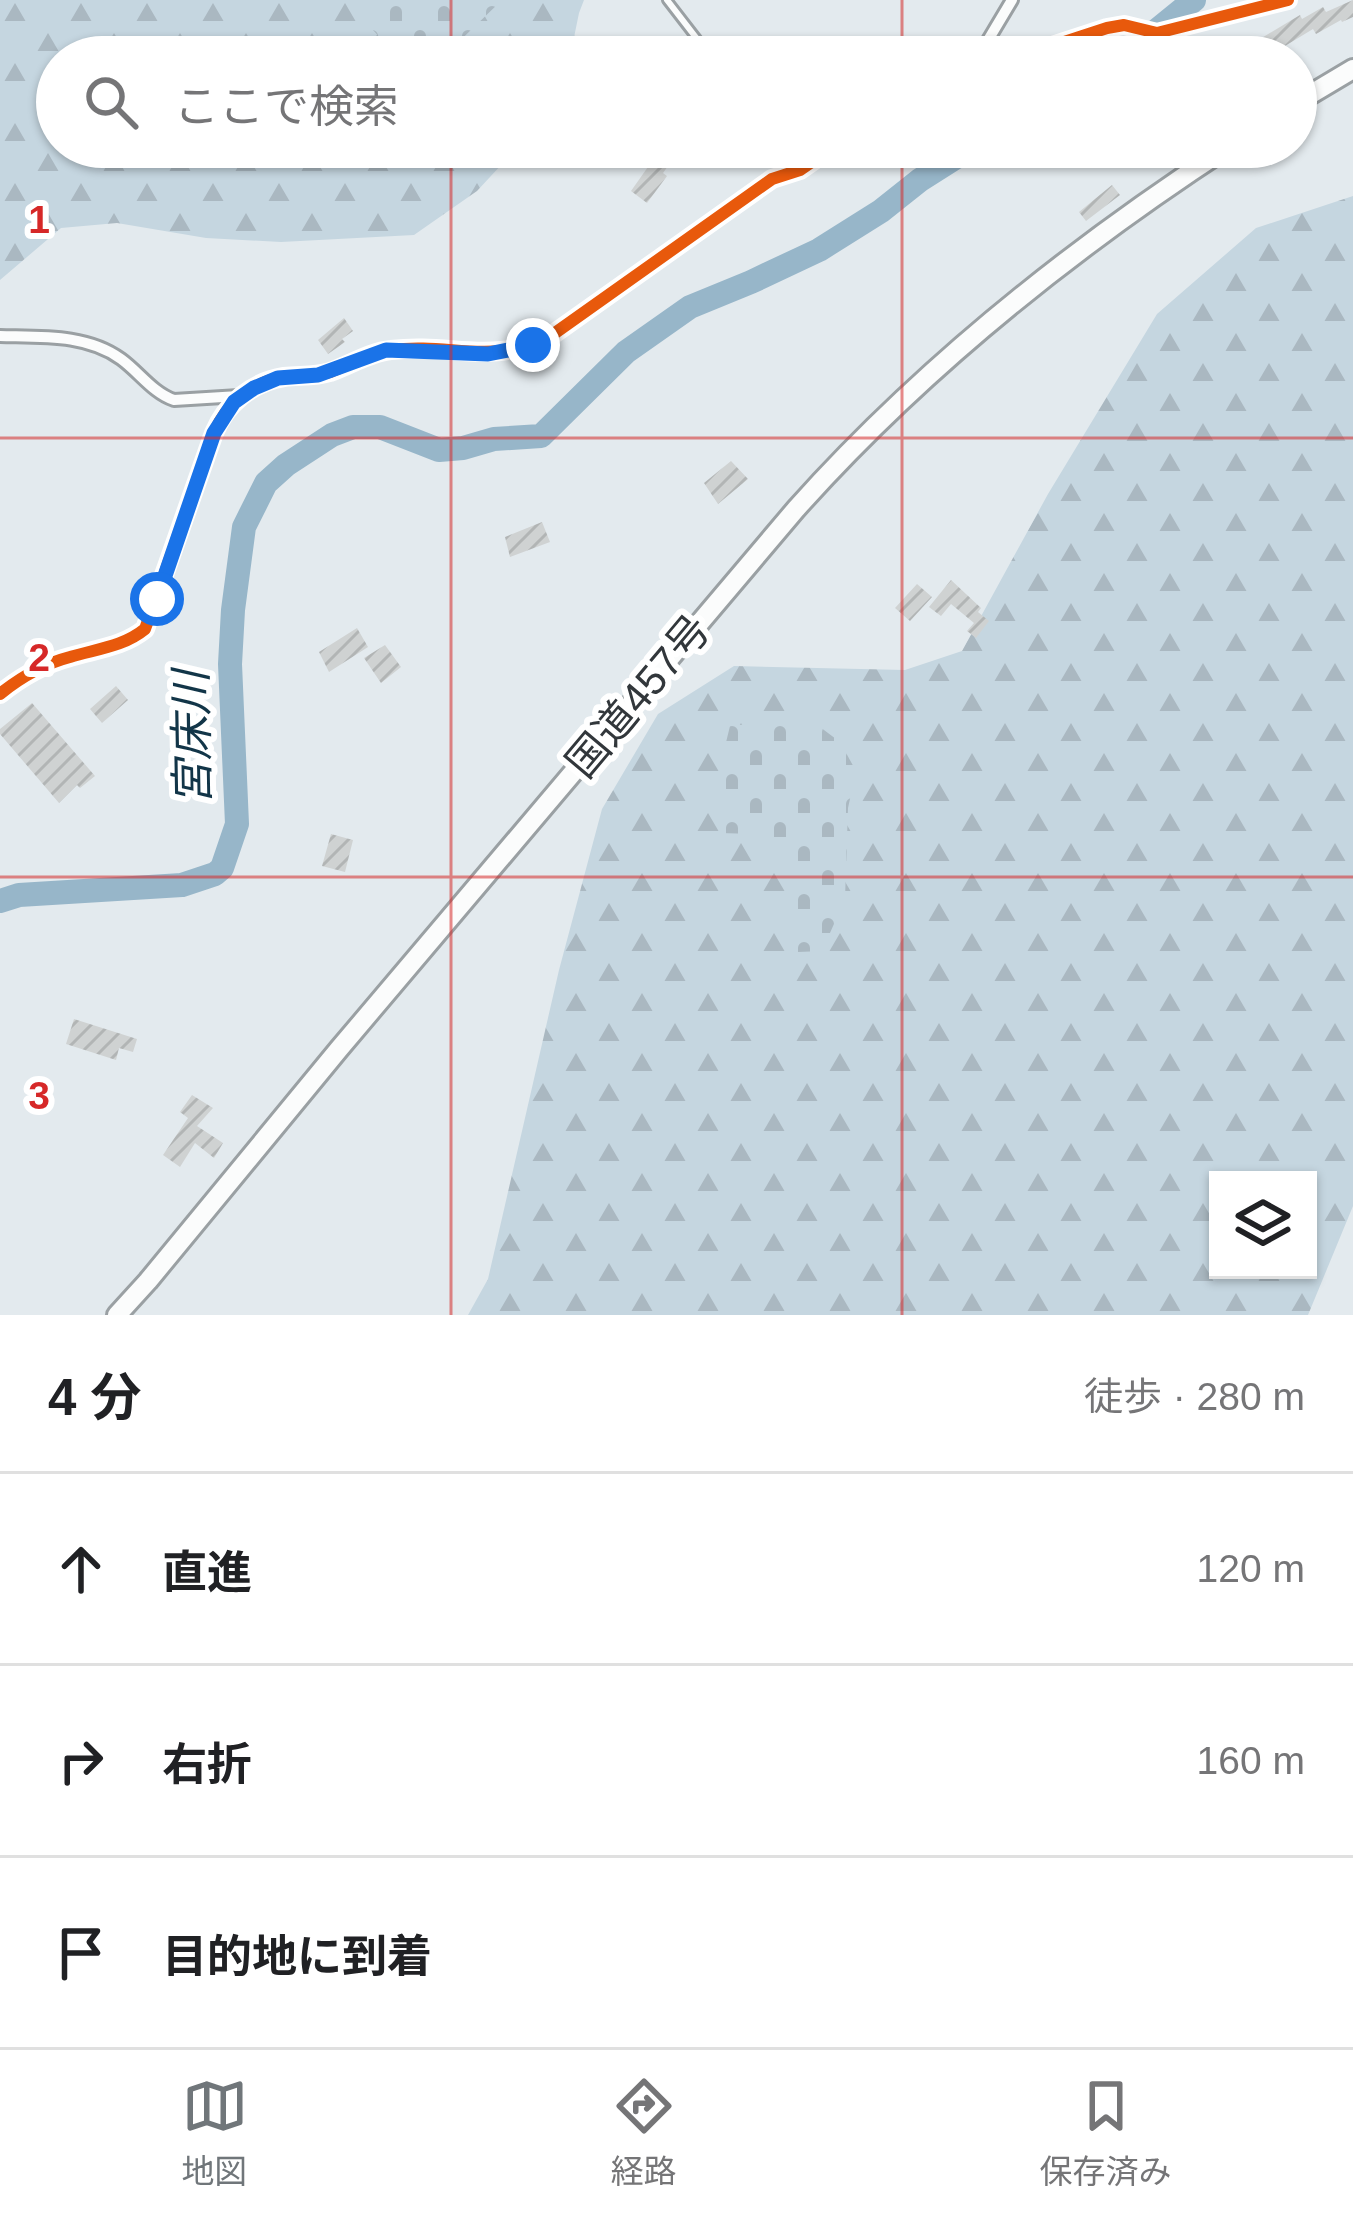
<!DOCTYPE html>
<html lang="ja">
<head>
<meta charset="utf-8">
<style>
	:root { --surface:#fff; --page:#f6f6f6; --text:#202124; --muted:#757577; --line:#e0e0e0; --accent:#70767a }
	body { margin:0; font-family:Helvetica,"Noto Sans JP",sans-serif; background:var(--page); color:var(--text) }
	.controls { position:absolute; right:36px; bottom:36px; display:grid; overflow:hidden; border-radius:0px; box-shadow:0 3px 9px #0004 }
	.controls button { width:108px; height:108px; display:grid; place-items:center; padding:0; border:0; border-bottom:3px solid var(--line); background:var(--surface); color:var(--text); font:60px sans-serif }
	.stop { position:absolute; width:36px; height:36px; margin:-27px; border:9px solid #1a73e8; border-radius:50%; background:#fff }
	.stop.end { background:#1a73e8; border-color:#fff; box-shadow:0 3px 12px #0008 }
	.list { margin:0; padding:0; list-style:none }
	h2 { display:flex; justify-content:space-between; align-items:center; height:156px; margin:0; padding:0 48px; font-size:51px }
	h2 small { font-size:39px; font-weight:400; color:var(--muted) }
	.list li { display:grid; grid-template-columns:78px 1fr auto; gap:36px; align-items:center; box-sizing:border-box; height:192px; padding:0 48px; border-top:3px solid var(--line) }
	.list b { display:block; font-size:45px; white-space:nowrap }
	.list em { font-size:39px; font-style:normal; color:var(--muted) }
	.icon { flex:none; width:66px; height:66px; fill:none; stroke:currentColor; stroke-width:2; stroke-linecap:round; stroke-linejoin:round }
	.map { position:relative; flex:none; width:1353px; height:1315px; overflow:hidden }
	.search { position:absolute; background:var(--surface); box-shadow:0 3px 9px #0004; left:36px; right:36px; top:36px; height:132px; display:flex; align-items:center; gap:30px; box-sizing:border-box; padding:0 42px; border-radius:66px; color:var(--muted); font-size:45px }
	.sheet { height:732px; background:var(--surface) }
	nav { display:flex; justify-content:space-around; align-items:center; box-sizing:border-box; height:168px; border-top:3px solid var(--line); background:var(--surface); font-size:33px; color:var(--muted) }
	nav a { display:grid; justify-items:center; gap:6px }
	nav .on { color:var(--accent) }
	.map>svg:first-child { display:block }
	.forest { fill:url(#forest-firs); fill-rule:evenodd }
	.cemetery { fill:url(#cemetery-stones) }
	.lines { fill:none; stroke-linecap:round; stroke-linejoin:round }
	.river { stroke:#97b6c9; stroke-width:24 }
	.building { fill:url(#building-hatch) }
	.service-casing { stroke:#9aa0a3; stroke-width:12 }
	.minor-casing { stroke:#9aa0a3; stroke-width:16 }
	.trunk-casing { stroke:#9aa0a3; stroke-width:24 }
	.service { stroke:#fbfcfc; stroke-width:6 }
	.minor { stroke:#fbfcfc; stroke-width:10 }
	.trunk { stroke:#fbfcfc; stroke-width:18 }
	.cycleway-casing { stroke:#fff; stroke-width:20 }
	.cycleway { stroke:#e8590c; stroke-width:12 }
	.route { stroke:#1a73e8; stroke-width:15 }
	.grid { fill:none; stroke:#d62828; stroke-width:3; stroke-opacity:0.55 }
	.labels { text-anchor:middle; dominant-baseline:central; stroke-width:12; stroke-linejoin:round; paint-order:stroke }
	.street-label { font-size:42px; fill:#32373b; stroke:#fff }
	.water-label { font-size:45px; font-style:italic; fill:#123548; stroke:#fff }
	.grid-label { font-size:39px; text-anchor:middle; font-weight:bold; fill:#d62828; stroke:#fff; stroke-width:12; stroke-linejoin:round; paint-order:stroke }
</style>
</head>
<body>
<div class="map">
<svg width="1353" height="1315" viewBox="0 0 1353 1315">
	<defs>
		<pattern id="forest-firs" width="22" height="20" patternUnits="userSpaceOnUse" patternTransform="scale(3)"><rect width="22" height="20" fill="#c5d6e0"/><path d="M5 1l3.5 6h-7zM16 11l3.5 6h-7z" fill="#aab8c1"/></pattern>
		<pattern id="cemetery-stones" width="16" height="16" patternUnits="userSpaceOnUse" patternTransform="scale(3)"><rect width="16" height="16" fill="#c5d6e0"/><path d="M2 7V4a2 2 0 0 1 4 0v3zM10 15v-3a2 2 0 0 1 4 0v3z" fill="#aab8c1"/></pattern>
		<pattern id="building-hatch" width="6" height="6" patternUnits="userSpaceOnUse" patternTransform="scale(3)"><rect width="6" height="6" fill="#cfd2d2"/><path d="M-1 1l2-2M0 6l6-6M5 7l2-2" fill="none" stroke="#b2b5b5"/></pattern>
	</defs>
	<rect width="100%" height="100%" fill="#e3eaee"/>
	<!-- forest -->
	<path class="forest" d="M0,0H584L579,13L570,57H57V147H518L477,191L414,235L281,242L206,238L117,223L61,228L0,280Z
		M1353,196V1206L1308,1315H468L488,1279L559,970L602,809L658,714L734,666L905,670L962,651L1048,494L1157,314L1256,228ZM1218,1180H1308V1270H1218Z"/>
	<!-- cemetery -->
	<path class="cemetery" d="M375,0H500L501,1L443,57C394,57 395,54 362,18Z
		M808,718L840,742L856,771L848,808L845,899L822,951L798,952L793,870L754,834L720,833V767L730,726Z"/>
	<g class="lines">
		<!-- river -->
		<path class="river" d="M1116,57L1141,43L1194,0
			M0,901L19,895L182,885L215,874L222,868L237,824L230,664L233,610L244,527L266,483L286,465L332,435L353,427H380L439,450L463,448L494,439L541,436L626,352L690,307L751,282L819,250L881,211L920,180L972,147"/>
	</g>
	<!-- building -->
	<path class="building" d="M1353,0V17L1342,22L1341,20L1316,34L1313,29L1280,49L1281,52L1272,57H1247L1243,49L1300,15L1302,19L1323,7L1326,12Z
		M662,147H671L678,152L663,173L667,176L647,203L631,191Z
		M1112,185L1120,195L1086,221L1079,212Z
		M344,318L353,331L342,339L345,342L328,354L318,340Z
		M731,461L748,479L718,504L704,483Z
		M542,522L550,542L510,557L505,537Z
		M951,580L981,608L978,612L989,621L976,638L967,631L974,623L951,604L941,616L929,607Z
		M917,584L932,597L910,621L895,608Z
		M357,628L368,647L329,672L319,652Z
		M385,645L401,667L381,683L364,658Z
		M116,686L128,700L102,723L90,709Z
		M32,703L95,776L80,788L77,785L59,803L0,734V729Z
		M331,834L353,840L345,872L322,866Z
		M74,1019L137,1039L133,1052L119,1048L116,1060L66,1044Z
		M192,1095L213,1108L197,1126L223,1143L214,1158L195,1143L180,1167L163,1155L188,1118L180,1112Z"/>
	<g class="lines">
		<defs>
			<path id="service" d="M667,0L711,57
				M781,147L800,170"/>
			<path id="minor" d="M978,57L1012,0
				M1027,57L1049,47L1107,28L1124,25L1157,33L1288,0
				M0,336C41,337 87,334 121,359C139,372 153,393 174,400L239,396
				M0,694C21,677 43,664 70,657C96,649 123,647 145,629L214,433C226,404 252,382 284,377C300,375 314,377 330,372C350,365 370,352 391,350C454,342 492,368 555,333L772,179L800,170L833,147"/>
			<path id="trunk" d="M1296,103L1353,69
				M117,1315L148,1281L339,1049L796,509C922,368 1070,250 1228,147"/>
		</defs>
		<!-- service casing -->
		<use href="#service" class="service-casing"/>
		<!-- minor casing -->
		<use href="#minor" class="minor-casing"/>
		<!-- trunk casing -->
		<use href="#trunk" class="trunk-casing"/>
		<!-- service -->
		<use href="#service" class="service"/>
		<!-- minor -->
		<use href="#minor" class="minor"/>
		<!-- trunk -->
		<use href="#trunk" class="trunk"/>
		<defs>
			<path id="cycleway" d="M1027,57L1049,47L1107,28L1124,25L1157,33L1288,0
				M0,694C21,677 43,664 70,657C96,649 123,647 145,629L214,433C226,404 252,382 284,377C300,375 314,377 330,372C350,365 370,352 391,350C454,342 492,368 555,333L772,179L800,170L833,147"/>
		</defs>
		<!-- cycleway casing -->
		<use href="#cycleway" class="cycleway-casing"/>
		<!-- cycleway -->
		<use href="#cycleway" class="cycleway"/>
	</g>
	<g class="lines">
		<!-- route -->
		<path class="route" d="M157,599L214,433L234,402L254,388L278,378L318,375L386,350L488,354L533,345"/>
	</g>
	<!-- grid -->
	<path class="grid" d="M451,0V57M902,0V57M451,147V1315M902,147V1315M0,438H1353M0,877H1353"/>
	<g class="labels">
		<!-- street labels -->
		<g class="street-label">
			<text transform="translate(638 696) rotate(-50)">国道457号</text>
		</g>
		<!-- water labels -->
		<g class="water-label">
			<text transform="translate(192 738) rotate(-91)">宮床川</text>
		</g>
	</g>
	<g class="grid-label">
		<text x="39" y="233">1</text>
		<text x="39" y="671">2</text>
		<text x="39" y="1109">3</text>
	</g>
</svg>
<div class="controls">
<button><svg class="icon" aria-label="layers" viewBox="0 0 24 24"><path d="M12 4l9 5-9 5-9-5zM3 14l9 5 9-5"/></svg></button>
</div>
<div class="stop" style="left:157px;top:599px"></div>
<div class="stop end" style="left:533px;top:345px"></div>
<div class="search"><svg class="icon" aria-label="search" viewBox="0 0 24 24"><circle cx="10" cy="10" r="6"/><path d="M15 15l6 6"/></svg>ここで検索</div>
</div>
<section class="sheet">
<h2>4 分<small>徒歩 · 280 m</small></h2>
<ul class="list">
<li><svg class="icon" aria-label="ahead" viewBox="0 0 24 24"><path d="M12 20V5M6 11l6-6 6 6"/></svg><div><b>直進</b></div><em>120 m</em></li>
<li><svg class="icon" aria-label="right" viewBox="0 0 24 24"><path d="M7 20v-9h11M14 6l5 5-5 5"/></svg><div><b>右折</b></div><em>160 m</em></li>
<li><svg class="icon" aria-label="arrive" viewBox="0 0 24 24"><path d="M6 21V4h12l-3 4 3 4H6"/></svg><div><b>目的地に到着</b></div></li>
</ul>
</section>
<nav>
<a class="on"><svg class="icon" aria-label="map" viewBox="0 0 24 24"><path d="M3 6l6-2 6 2 6-2v14l-6 2-6-2-6 2zM9 4v14M15 6v14"/></svg>地図</a>
<a><svg class="icon" aria-label="directions" viewBox="0 0 24 24"><path d="M12 3l9 9-9 9-9-9zM9 14v-3h6M13 9l2 2-2 2"/></svg>経路</a>
<a><svg class="icon" aria-label="saved" viewBox="0 0 24 24"><path d="M7 4h10v16l-5-4-5 4z"/></svg>保存済み</a>
</nav>
</body>
</html>
